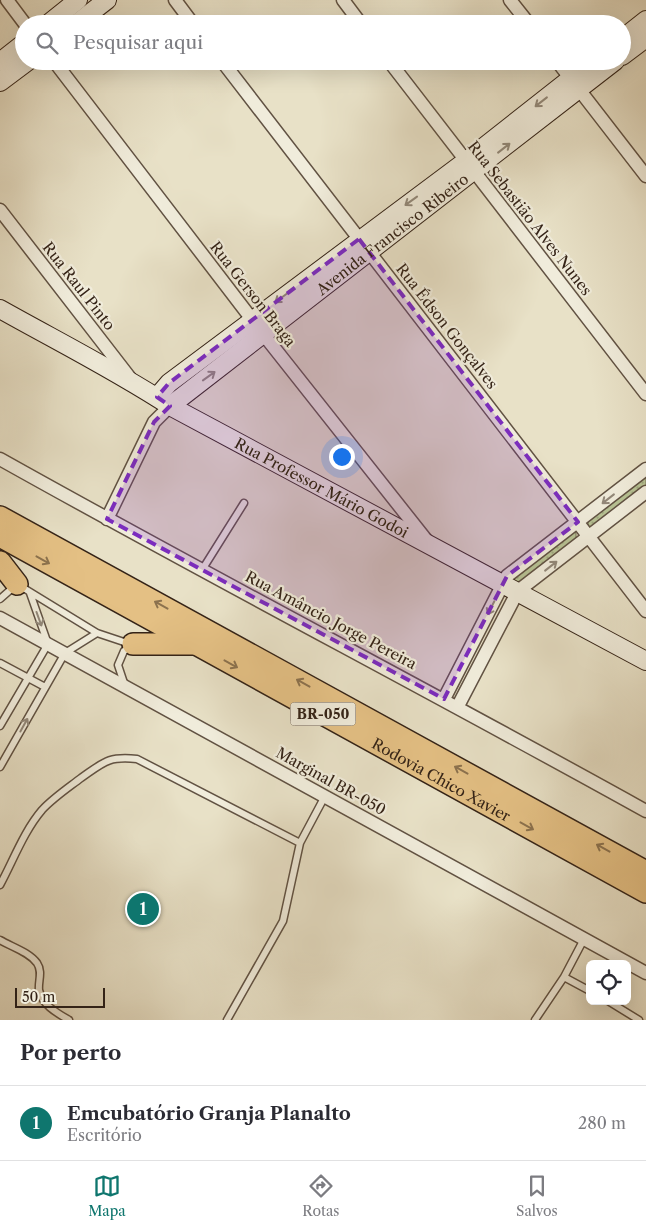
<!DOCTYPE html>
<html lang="pt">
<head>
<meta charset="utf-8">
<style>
	:root { --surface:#fff; --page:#f2f2f3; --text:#2b2b33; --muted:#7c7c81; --line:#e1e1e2; --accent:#0f766e }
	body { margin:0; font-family:"Libre Caslon Text",serif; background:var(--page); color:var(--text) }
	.controls { position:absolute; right:15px; bottom:15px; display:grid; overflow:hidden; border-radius:8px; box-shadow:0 5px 20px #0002 }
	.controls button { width:45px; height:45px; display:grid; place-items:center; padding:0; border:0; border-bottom:1px solid var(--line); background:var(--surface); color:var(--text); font:25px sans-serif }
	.scale { position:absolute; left:15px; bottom:12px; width:90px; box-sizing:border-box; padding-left:5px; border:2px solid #342317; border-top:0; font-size:14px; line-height:18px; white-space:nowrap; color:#342317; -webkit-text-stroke:4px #f0ecdb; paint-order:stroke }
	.you { position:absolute; left:341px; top:456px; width:18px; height:18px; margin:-12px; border:4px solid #fff; border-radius:50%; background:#1a73e8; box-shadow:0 0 0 8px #1a73e833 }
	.badge { display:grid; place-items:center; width:32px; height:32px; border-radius:50%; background:var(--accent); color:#fff; font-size:16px; font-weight:700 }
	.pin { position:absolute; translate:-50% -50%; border:2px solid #fff; box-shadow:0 1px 5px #0006 }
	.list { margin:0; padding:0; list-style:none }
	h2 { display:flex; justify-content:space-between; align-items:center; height:65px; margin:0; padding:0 20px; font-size:21px }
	h2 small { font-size:16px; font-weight:400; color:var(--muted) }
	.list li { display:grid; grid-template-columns:32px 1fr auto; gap:15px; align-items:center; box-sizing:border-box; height:75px; padding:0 20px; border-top:1px solid var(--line) }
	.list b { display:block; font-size:19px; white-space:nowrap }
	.list p { margin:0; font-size:16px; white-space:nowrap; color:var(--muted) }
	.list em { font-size:16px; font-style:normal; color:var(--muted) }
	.icon { flex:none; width:28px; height:28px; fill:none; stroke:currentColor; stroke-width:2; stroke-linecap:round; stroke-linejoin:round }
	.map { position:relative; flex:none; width:646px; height:1020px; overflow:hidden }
	.search { position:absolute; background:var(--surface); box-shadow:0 5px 20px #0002; left:15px; right:15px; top:15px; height:55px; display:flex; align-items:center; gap:12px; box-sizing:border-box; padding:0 18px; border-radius:28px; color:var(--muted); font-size:19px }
	.sheet { height:140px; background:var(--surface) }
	nav { display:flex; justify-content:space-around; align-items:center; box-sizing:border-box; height:70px; border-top:1px solid var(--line); background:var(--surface); font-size:14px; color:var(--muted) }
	nav a { display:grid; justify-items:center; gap:2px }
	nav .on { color:var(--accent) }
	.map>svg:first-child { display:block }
	.grass { fill:url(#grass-dots); stroke:#767256 }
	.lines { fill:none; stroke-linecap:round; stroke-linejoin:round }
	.lane-casing { stroke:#615243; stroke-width:9 }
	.street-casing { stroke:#615243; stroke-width:15 }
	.secondary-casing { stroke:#342317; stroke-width:20 }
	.highway-casing { stroke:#342317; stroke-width:24 }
	.lane { stroke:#f0ecdb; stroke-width:6 }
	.street { stroke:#f0ecdb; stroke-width:12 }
	.secondary { stroke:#f0ecdb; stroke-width:18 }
	.highway { stroke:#e4c084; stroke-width:21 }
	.oneway { stroke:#928879 }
	.oneway2 { stroke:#8c724e }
	.marked { fill:#7b2cbf; fill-opacity:0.2; stroke:#7b2cbf; stroke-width:4; stroke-dasharray:10 6; stroke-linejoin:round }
	.labels { text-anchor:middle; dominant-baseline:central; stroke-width:4.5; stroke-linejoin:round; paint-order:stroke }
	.shield { fill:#f0ecdb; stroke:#6c5f52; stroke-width:1 }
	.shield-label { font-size:14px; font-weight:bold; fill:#342317 }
	.street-label { font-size:15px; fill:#342317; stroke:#f0ecdb }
</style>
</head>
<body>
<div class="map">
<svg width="646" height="1020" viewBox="0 0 646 1020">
	<defs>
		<pattern id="grass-dots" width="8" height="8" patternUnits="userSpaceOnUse" patternTransform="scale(1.25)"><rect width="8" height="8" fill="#b7c294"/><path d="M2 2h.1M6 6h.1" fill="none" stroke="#9ea67f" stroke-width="1.8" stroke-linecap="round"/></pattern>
	</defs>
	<rect width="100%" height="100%" fill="#e8e1c7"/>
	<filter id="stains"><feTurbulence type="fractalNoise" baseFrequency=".004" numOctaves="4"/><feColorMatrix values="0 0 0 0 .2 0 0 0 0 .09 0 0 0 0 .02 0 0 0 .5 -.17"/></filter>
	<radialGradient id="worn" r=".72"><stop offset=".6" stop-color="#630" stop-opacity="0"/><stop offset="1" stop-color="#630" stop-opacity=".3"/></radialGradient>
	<!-- grass -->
	<path class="grass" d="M646,474V487L591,528L588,527V519Z
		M573,531L576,533V540L520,583L513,582L512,578Z"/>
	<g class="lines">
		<defs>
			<path id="lane" d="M202,570L244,503
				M0,599L17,584L97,633L130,644
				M0,663L45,687
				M124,683L118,665L124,651L130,647
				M0,726L48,644L30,593
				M0,767L65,653L97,633
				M0,885C13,861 24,831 42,810C53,798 68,788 81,778C104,762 108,756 137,759L300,843L325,796
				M0,940C12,947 29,952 37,963C43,972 38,981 39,990C42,1005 57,1013 69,1020
				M564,977L590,991
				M608,1001L639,1020
				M227,1020L283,921L300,843
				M535,1020L564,977L584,939"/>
			<path id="street" d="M7,0L25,24
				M175,0L193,24
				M343,0L361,24
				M510,0L529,24
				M54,61L264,335L427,541
				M222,61L646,611
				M389,61L646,394
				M557,61L646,176
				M0,210L130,378
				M0,459C214,579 432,692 646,811
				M107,519L154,422L170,406
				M0,618L646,973
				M444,699L507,576L646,469
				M458,706L518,591L646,492"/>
			<g id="secondary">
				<path d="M48,24L78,0"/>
				<path d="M76,24L107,0"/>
				<path d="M622,39L646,20"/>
				<path d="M622,56L646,38"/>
				<path d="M0,62L24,43"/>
				<path d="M0,82L28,61"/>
				<path id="s1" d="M0,309C57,341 115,370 170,406L646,661"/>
				<path d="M157,397L169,383L466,161L593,61"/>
				<path id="s2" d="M170,406L615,61"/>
			</g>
			<g id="highway">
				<path d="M0,517L646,872"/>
				<path id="s3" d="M0,536L646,892"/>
				<path d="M0,562L17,584"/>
				<path d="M133,644H193"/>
			</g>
		</defs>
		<!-- lane casing -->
		<use href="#lane" class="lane-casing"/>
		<!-- street casing -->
		<use href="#street" class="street-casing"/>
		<!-- secondary casing -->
		<use href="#secondary" class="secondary-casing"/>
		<!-- highway casing -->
		<use href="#highway" class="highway-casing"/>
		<!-- lane -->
		<use href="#lane" class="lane"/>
		<!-- street -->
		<use href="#street" class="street"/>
		<!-- secondary -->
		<use href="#secondary" class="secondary"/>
		<!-- highway -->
		<use href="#highway" class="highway"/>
	</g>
	<!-- one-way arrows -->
	<defs><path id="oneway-shaft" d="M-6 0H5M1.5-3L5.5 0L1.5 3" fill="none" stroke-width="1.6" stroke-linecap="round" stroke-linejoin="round" transform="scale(1.25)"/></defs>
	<g class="oneway">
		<use href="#oneway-shaft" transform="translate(541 102) rotate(142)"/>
		<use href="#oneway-shaft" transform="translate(504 148) rotate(-38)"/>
		<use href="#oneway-shaft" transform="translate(411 201) rotate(144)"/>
		<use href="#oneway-shaft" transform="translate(281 298) rotate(143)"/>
		<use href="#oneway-shaft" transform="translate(209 376) rotate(-36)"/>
		<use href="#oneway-shaft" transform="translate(608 499) rotate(142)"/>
		<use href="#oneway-shaft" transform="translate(551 566) rotate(-38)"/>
		<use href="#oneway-shaft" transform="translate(491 608) rotate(117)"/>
		<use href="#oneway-shaft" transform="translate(39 619) rotate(70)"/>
		<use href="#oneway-shaft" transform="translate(24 725) rotate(-61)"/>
	</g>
	<g class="oneway2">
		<use href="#oneway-shaft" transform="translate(43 560) rotate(29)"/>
		<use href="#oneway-shaft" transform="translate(161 605) rotate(-151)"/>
		<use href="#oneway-shaft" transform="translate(231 664) rotate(29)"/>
		<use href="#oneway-shaft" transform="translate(303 683) rotate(-151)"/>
		<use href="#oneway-shaft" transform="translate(461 770) rotate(-151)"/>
		<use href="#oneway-shaft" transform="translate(527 826) rotate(29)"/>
		<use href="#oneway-shaft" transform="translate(603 848) rotate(-151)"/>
	</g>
	<!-- marked area -->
	<path class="marked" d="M359,239L578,522L507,576L444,699L107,519L154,422L170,406L157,397L169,383Z"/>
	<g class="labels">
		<!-- shield labels -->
		<rect class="shield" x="290.5" y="702.5" width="65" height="23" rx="4"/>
		<g class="shield-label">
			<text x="323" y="714">BR-050</text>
		</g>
		<!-- street labels -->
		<g class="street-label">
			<text transform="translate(530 218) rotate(52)">Rua Sebastião Alves Nunes</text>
			<text stroke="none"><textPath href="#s2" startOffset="281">Avenida Francisco Ribeiro</textPath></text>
			<text transform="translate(79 286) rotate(52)">Rua Raul Pinto</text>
			<text transform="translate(253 294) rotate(52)">Rua Gerson Braga</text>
			<text transform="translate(447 326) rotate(52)">Rua Édson Gonçalves</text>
			<text stroke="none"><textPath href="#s1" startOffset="368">Rua Professor Mário Godoi</textPath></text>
			<text transform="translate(331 620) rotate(28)">Rua Amâncio Jorge Pereira</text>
			<text stroke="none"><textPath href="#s3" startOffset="504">Rodovia Chico Xavier</textPath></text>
			<text transform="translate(331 781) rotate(29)">Marginal BR-050</text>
		</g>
	</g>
	<rect width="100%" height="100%" filter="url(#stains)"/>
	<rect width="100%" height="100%" fill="url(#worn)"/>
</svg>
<div class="controls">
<button><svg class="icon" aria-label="locate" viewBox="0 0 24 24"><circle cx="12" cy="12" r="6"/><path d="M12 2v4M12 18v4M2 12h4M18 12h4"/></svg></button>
</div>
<div class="scale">50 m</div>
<div class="you"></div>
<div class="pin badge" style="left:143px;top:909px">1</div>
<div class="search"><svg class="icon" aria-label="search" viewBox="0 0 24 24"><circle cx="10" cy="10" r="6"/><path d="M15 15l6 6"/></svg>Pesquisar aqui</div>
</div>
<section class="sheet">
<h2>Por perto<small></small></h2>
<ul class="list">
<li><span class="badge">1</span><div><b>Emcubatório Granja Planalto</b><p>Escritório</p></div><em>280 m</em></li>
</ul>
</section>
<nav>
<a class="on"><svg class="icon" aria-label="map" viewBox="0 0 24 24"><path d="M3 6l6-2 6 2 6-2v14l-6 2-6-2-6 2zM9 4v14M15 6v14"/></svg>Mapa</a>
<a><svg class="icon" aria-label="directions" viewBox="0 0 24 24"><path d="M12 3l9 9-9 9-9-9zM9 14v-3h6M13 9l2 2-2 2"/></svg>Rotas</a>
<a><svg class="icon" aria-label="saved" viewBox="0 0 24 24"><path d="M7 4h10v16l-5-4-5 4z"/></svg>Salvos</a>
</nav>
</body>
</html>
